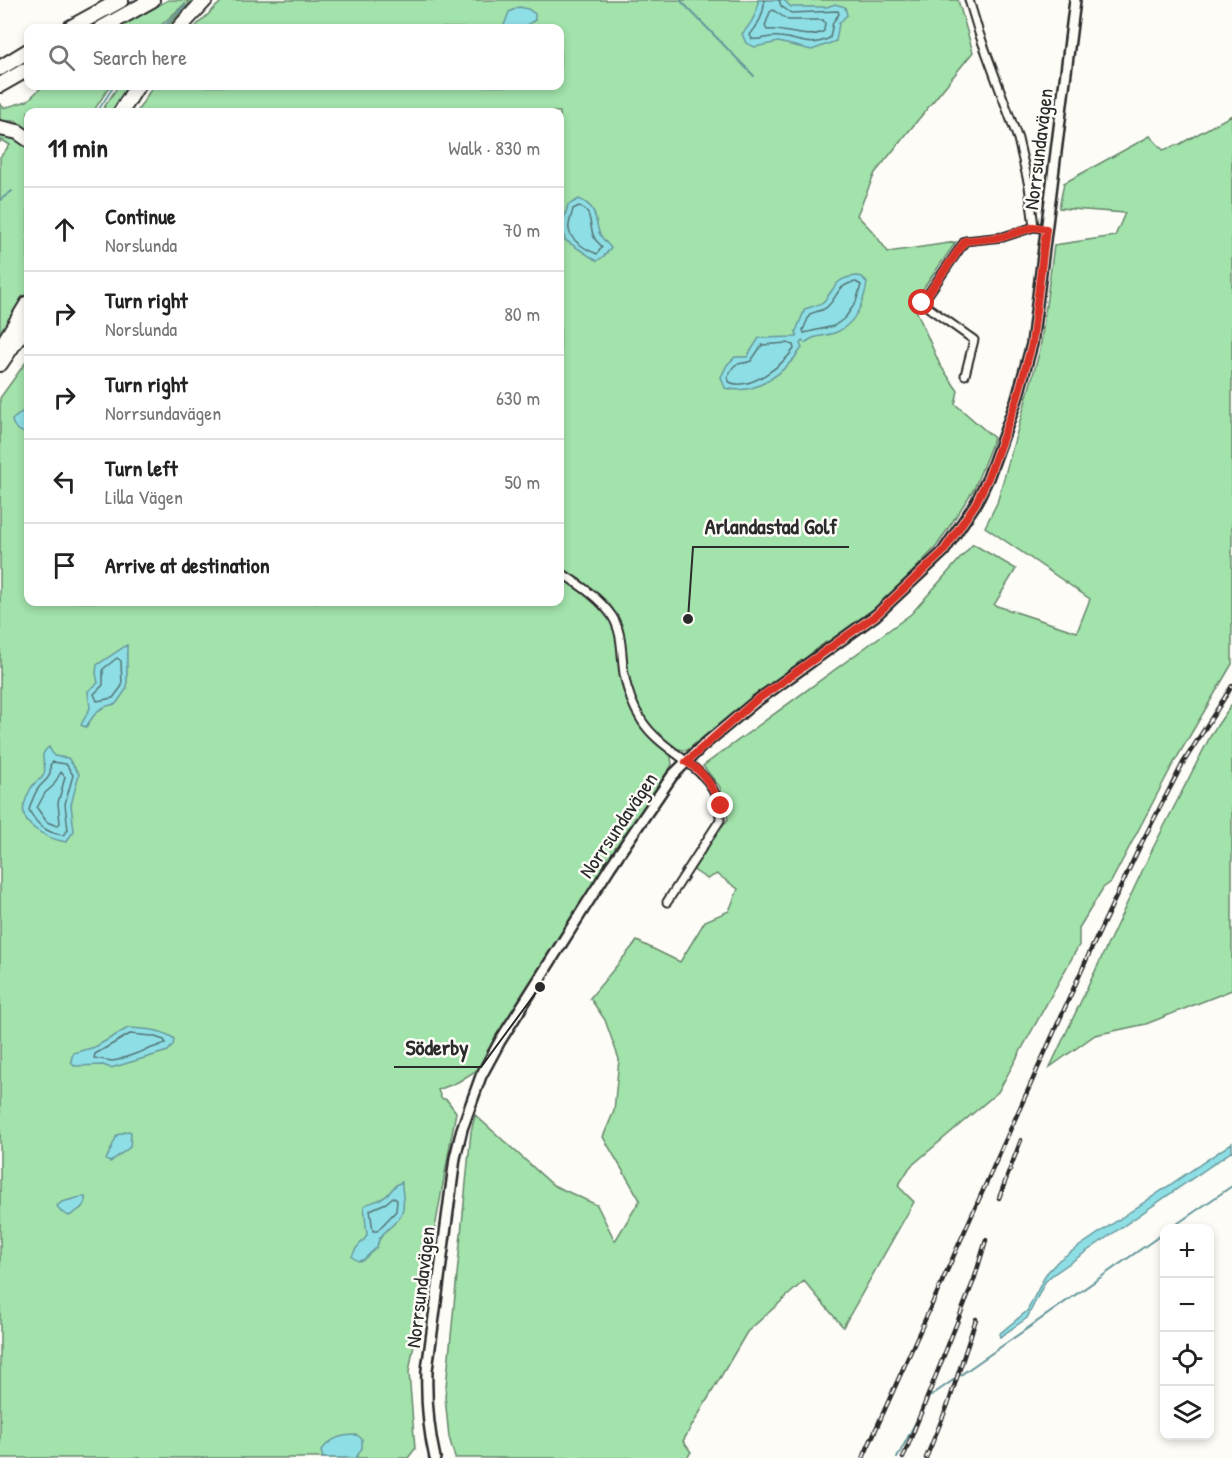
<!DOCTYPE html>
<html lang="en">
<head>
<meta charset="utf-8">
<style>
	:root { --surface:#fff; --page:#f2f2f2; --text:#222; --muted:#767676; --line:#e0e0e0 }
	body { margin:0; font-family:"Patrick Hand",sans-serif; background:var(--page); color:var(--text) }
	.controls { position:absolute; right:18px; bottom:18px; display:grid; overflow:hidden; border-radius:12px; box-shadow:0 3px 9px #0003 }
	.controls button { width:54px; height:54px; display:grid; place-items:center; padding:0; border:0; border-bottom:2px solid var(--line); background:var(--surface); color:var(--text); font:30px sans-serif }
	.stop { position:absolute; width:18px; height:18px; margin:-14px; border:4px solid #d93025; border-radius:50%; background:#fff }
	.stop.end { background:#d93025; border-color:#fff; box-shadow:0 2px 6px #0008 }
	.list { margin:0; padding:0; list-style:none }
	h2 { display:flex; justify-content:space-between; align-items:center; height:78px; margin:0; padding:0 24px; font-size:26px }
	h2 small { font-size:20px; font-weight:400; color:var(--muted) }
	.list li { display:grid; grid-template-columns:39px 1fr auto; gap:18px; align-items:center; box-sizing:border-box; height:84px; padding:0 24px; border-top:2px solid var(--line) }
	.list b { display:block; font-size:22px; white-space:nowrap }
	.list p { margin:0; font-size:20px; white-space:nowrap; color:var(--muted) }
	.list em { font-size:20px; font-style:normal; color:var(--muted) }
	.icon { flex:none; width:33px; height:33px; fill:none; stroke:currentColor; stroke-width:2; stroke-linecap:round; stroke-linejoin:round }
	.map { position:relative; flex:none; width:1232px; height:1458px; overflow:hidden }
	.search { position:absolute; background:var(--surface); box-shadow:0 3px 9px #0003; left:24px; top:24px; width:540px; height:66px; display:flex; align-items:center; gap:15px; box-sizing:border-box; padding:0 21px; border-radius:12px; color:var(--muted); font-size:22px }
	.panel { position:absolute; background:var(--surface); box-shadow:0 3px 9px #0003; left:24px; top:108px; width:540px; height:498px; border-radius:12px }
	.map>svg:first-child { display:block }
	.green { fill:#a2e2ab; stroke:#66866b; stroke-width:1.5 }
	.water { fill:#8edfe5; stroke:#66979b; stroke-width:1.5 }
	.lines { fill:none; stroke-linecap:round; stroke-linejoin:round }
	.shore { stroke:#537375; stroke-width:1.5 }
	.stream { stroke:#66979b; stroke-width:2 }
	.minor-casing { stroke:#2b2b2b; stroke-width:11 }
	.tertiary-casing { stroke:#2b2b2b; stroke-width:14 }
	.motorway-casing { stroke:#2b2b2b; stroke-width:18 }
	.minor { stroke:#fdfcf7; stroke-width:7 }
	.tertiary { stroke:#fdfcf7; stroke-width:9 }
	.motorway { stroke:#fdfcf7; stroke-width:14 }
	.rail-casing { stroke:#2b2b2b; stroke-width:4.5 }
	.rail { stroke:#fdfcf7; stroke-width:2; stroke-dasharray:7; stroke-linecap:butt }
	.route { stroke:#d93025; stroke-width:8 }
	.labels { text-anchor:middle; dominant-baseline:central; stroke-width:5; stroke-linejoin:round; paint-order:stroke }
	.street-label { font-size:21px; fill:#2b2b2b; stroke:#fdfcf7 }
	.leader { fill:none; stroke:#2b2b2b; stroke-width:2 }
	.callout-dot { fill:#2b2b2b; stroke:#fdfcf7; stroke-width:2 }
	.callout-label { font-size:22px; text-anchor:middle; font-weight:bold; fill:#2b2b2b; stroke:#fdfcf7; stroke-width:5; stroke-linejoin:round; paint-order:stroke }
</style>
</head>
<body>
<div class="map">
<svg width="1232" height="1458" viewBox="0 0 1232 1458">
	<rect width="100%" height="100%" fill="#fdfcf7"/>
	<filter id="ink" filterUnits="userSpaceOnUse"><feTurbulence type="fractalNoise" baseFrequency=".0167" numOctaves="2"/><feDisplacementMap in="SourceGraphic" scale="12" xChannelSelector="R" yChannelSelector="G"/><feConvolveMatrix kernelMatrix="1 2 1 2 8 2 1 2 1" color-interpolation-filters="sRGB"/></filter>
	<g filter="url(#ink)">
		<!-- green -->
		<path class="green" d="M168,0H198L174,28H165L189,3L188,1L158,28H118Z
			M223,0H958L973,52L875,173L857,215L874,233L888,252L956,242L913,303L940,365L958,391L955,404L994,438L974,489L936,547L872,614L832,643L827,641L686,751L680,749L671,756L672,765L477,1070L458,1082L438,1090L441,1098L447,1100L456,1112L409,1372L415,1449L408,1458H0V398L28,359V602H560V112H137L153,86H560V28H194Z
			M43,86H110L93,112H28V129L16,121H0V104L4,108L27,101Z
			M118,86H133L117,112H101Z
			M1232,115V664L1172,766L1111,882L1103,888L1079,928V945L998,1092L910,1167L898,1186L914,1202L843,1327L804,1281L747,1332L683,1441L691,1452L687,1458H455L449,1437L445,1397L471,1132L475,1115L553,1185L597,1205L615,1241L640,1200L603,1137L614,1111L619,1059L605,1020L590,998L637,941L680,962L705,921L729,911L738,889L717,874L707,879L692,869L728,819L720,787L703,766L911,614L973,544L1016,569L994,605L1077,632L1090,599L985,527L997,503L1040,350L1054,245L1115,236L1125,213L1059,208L1064,183L1150,136L1163,150L1180,144Z
			M0,133L16,138L28,145V295L0,340V157L10,145L2,140L0,142Z
			M1232,704V990L1146,1024L1095,1035L1050,1067L1153,848L1212,733Z"/>
		<!-- water -->
		<path class="water" d="M758,0H784L791,7H827L835,4L845,7L847,15L839,23L836,41L812,50L778,42L755,47L746,43L742,34C751,24 758,13 758,0Z
			M519,7L528,9L535,14V20L522,28H503L509,12Z
			M579,199C597,207 594,216 599,232C601,238 607,243 611,248L604,256L597,261L565,240L561,228L568,205Z
			M857,276L862,277L867,283C864,301 856,323 837,332C826,337 815,334 805,343L802,341L800,344L802,348C786,371 756,397 725,388L721,377L727,365L735,357H747L759,338L797,337L796,331L805,309C810,307 819,305 823,302C836,289 833,278 857,276Z
			M28,407V434C20,432 13,428 12,420Z
			M127,645V688L116,704C99,706 95,713 86,727L81,725L90,708L88,691L98,683L96,673L97,665Z
			M49,747L54,756L68,758L79,774L71,805L74,831L66,842C49,839 16,825 25,802C27,796 31,786 36,782C40,778 40,781 43,776C50,765 35,757 49,747Z
			M128,1028C143,1029 162,1029 174,1039L173,1045L168,1051L111,1068L103,1065L74,1066L71,1061L73,1053L95,1047Z
			M128,1131L131,1132L130,1147L110,1162L106,1160L117,1135Z
			M1232,1143V1151L1051,1276L1045,1282L1027,1318L1000,1337L999,1334L1027,1311L1046,1274L1059,1260Z
			M402,1182C401,1192 406,1202 402,1212C398,1226 379,1230 377,1247L363,1260L358,1261L352,1257C355,1245 364,1243 367,1235L364,1206C370,1202 376,1202 383,1198C391,1194 392,1185 402,1182Z
			M81,1197H85C87,1207 77,1211 69,1216L61,1212L57,1206L62,1202Z
			M357,1435L362,1439V1448L356,1458H323L321,1451C331,1438 341,1435 357,1435Z"/>
		<g class="lines">
			<!-- shore -->
			<path class="shore" d="M764,0C765,13 758,25 750,35L752,39C760,41 770,35 780,37C801,39 808,48 830,38L833,22L839,14L838,11L791,13L781,6L779,0
				M773,10L788,20H823L825,23L824,31C807,41 786,28 767,30L765,26L770,12Z
				M579,206C594,212 588,227 595,239C597,242 600,244 602,247L597,254C587,250 570,241 569,229C568,223 572,215 573,209Z
				M856,282L861,285L856,302L845,318L834,326L804,333L803,330L810,314C814,312 820,311 824,309C837,302 835,284 856,282Z
				M787,343L793,345L794,349C783,364 750,392 729,382L728,377C736,358 737,367 751,361L762,345Z
				M117,658L121,661L122,686L113,698L97,701L94,694L103,685V669Z
				M53,762L66,764L73,775L65,804L68,830L63,835C46,833 37,825 29,810C31,803 35,792 40,786C47,779 52,776 50,765Z
				M61,772L65,777L58,803L60,823L57,826L47,822L37,808L45,793L53,786Z
				M130,1034L152,1036L164,1040L166,1043L118,1060L112,1061L94,1058L95,1054Z
				M393,1197L397,1200L396,1211L377,1231H373L370,1210L386,1203Z"/>
			<!-- stream -->
			<path class="stream" d="M680,0L754,76
				M162,28L185,5
				M97,112L114,86
				M0,200L12,191
				M1171,1228L1232,1186
				M897,1458L929,1397L1164,1233"/>
			<defs>
				<path id="minor" d="M969,0L979,33L1018,139L1029,186L1034,227L1046,229
					M965,375L974,340L922,303L965,241L1003,237L1034,227
					M560,572C578,584 599,597 612,616C623,633 621,654 624,674C627,690 633,707 642,721C666,758 722,768 720,820L667,902"/>
				<path id="tertiary" d="M435,1458C428,1428 426,1400 427,1370L455,1158L462,1129L481,1076L500,1041L610,867L672,776L700,748L755,702L876,615L943,552L976,503L988,478L1017,399L1032,344L1075,0"/>
				<path id="motorway" d="M70,28L121,0
					M102,28L152,0
					M179,28L205,0
					M0,68L28,51
					M0,85L28,69
					M121,112L137,86
					M0,128L18,132L28,139
					M0,349L28,303
					M0,364L28,323"/>
			</defs>
			<!-- minor casing -->
			<use href="#minor" class="minor-casing"/>
			<!-- tertiary casing -->
			<use href="#tertiary" class="tertiary-casing"/>
			<!-- motorway casing -->
			<use href="#motorway" class="motorway-casing"/>
			<!-- minor -->
			<use href="#minor" class="minor"/>
			<!-- tertiary -->
			<use href="#tertiary" class="tertiary"/>
			<!-- motorway -->
			<use href="#motorway" class="motorway"/>
			<defs>
				<path id="rail" d="M999,1198L1021,1140
					M863,1458L1089,954L1140,846L1183,763L1232,686
					M903,1458L974,1280L986,1240
					M926,1458L949,1402L976,1319"/>
			</defs>
			<!-- rail casing -->
			<use href="#rail" class="rail-casing"/>
			<!-- rail -->
			<use href="#rail" class="rail"/>
		</g>
	</g>
	<g class="lines" filter="url(#ink)">
		<!-- route -->
		<path class="route" d="M721,806C713,788 704,771 686,762L754,702L876,615L943,552L976,503L988,478L1017,399L1032,344L1046,229L1034,227L1003,237L965,241L922,303"/>
	</g>
	<g class="labels">
		<!-- street labels -->
		<g class="street-label">
			<text transform="translate(1038 149) rotate(-83)">Norrsundavägen</text>
			<text transform="translate(618 825) rotate(-56)">Norrsundavägen</text>
			<text transform="translate(420 1287) rotate(-83)">Norrsundavägen</text>
		</g>
	</g>
	<!-- callouts -->
	<path class="leader" d="M688 619L693 547H849M540 987L481 1067H394"/>
	<g class="callout-dot">
		<circle cx="688" cy="619" r="6"/>
		<circle cx="540" cy="987" r="6"/>
	</g>
	<g class="callout-label">
		<text x="771" y="534">Arlandastad Golf</text>
		<text x="437" y="1055">Söderby</text>
	</g>
</svg>
<div class="controls">
<button>+</button>
<button>−</button>
<button><svg class="icon" aria-label="locate" viewBox="0 0 24 24"><circle cx="12" cy="12" r="6"/><path d="M12 2v4M12 18v4M2 12h4M18 12h4"/></svg></button>
<button><svg class="icon" aria-label="layers" viewBox="0 0 24 24"><path d="M12 4l9 5-9 5-9-5zM3 14l9 5 9-5"/></svg></button>
</div>
<div class="stop" style="left:922px;top:303px"></div>
<div class="stop end" style="left:721px;top:806px"></div>
<div class="search"><svg class="icon" aria-label="search" viewBox="0 0 24 24"><circle cx="10" cy="10" r="6"/><path d="M15 15l6 6"/></svg>Search here</div>
<section class="panel">
<h2>11 min<small>Walk · 830 m</small></h2>
<ul class="list">
<li><svg class="icon" aria-label="ahead" viewBox="0 0 24 24"><path d="M12 20V5M6 11l6-6 6 6"/></svg><div><b>Continue</b><p>Norslunda</p></div><em>70 m</em></li>
<li><svg class="icon" aria-label="right" viewBox="0 0 24 24"><path d="M7 20v-9h11M14 6l5 5-5 5"/></svg><div><b>Turn right</b><p>Norslunda</p></div><em>80 m</em></li>
<li><svg class="icon" aria-label="right" viewBox="0 0 24 24"><path d="M7 20v-9h11M14 6l5 5-5 5"/></svg><div><b>Turn right</b><p>Norrsundavägen</p></div><em>630 m</em></li>
<li><svg class="icon" aria-label="left" viewBox="0 0 24 24"><path d="M17 20v-9H6M10 6l-5 5 5 5"/></svg><div><b>Turn left</b><p>Lilla Vägen</p></div><em>50 m</em></li>
<li><svg class="icon" aria-label="arrive" viewBox="0 0 24 24"><path d="M6 21V4h12l-3 4 3 4H6"/></svg><div><b>Arrive at destination</b></div></li>
</ul>
</section>
</div>
</body>
</html>
